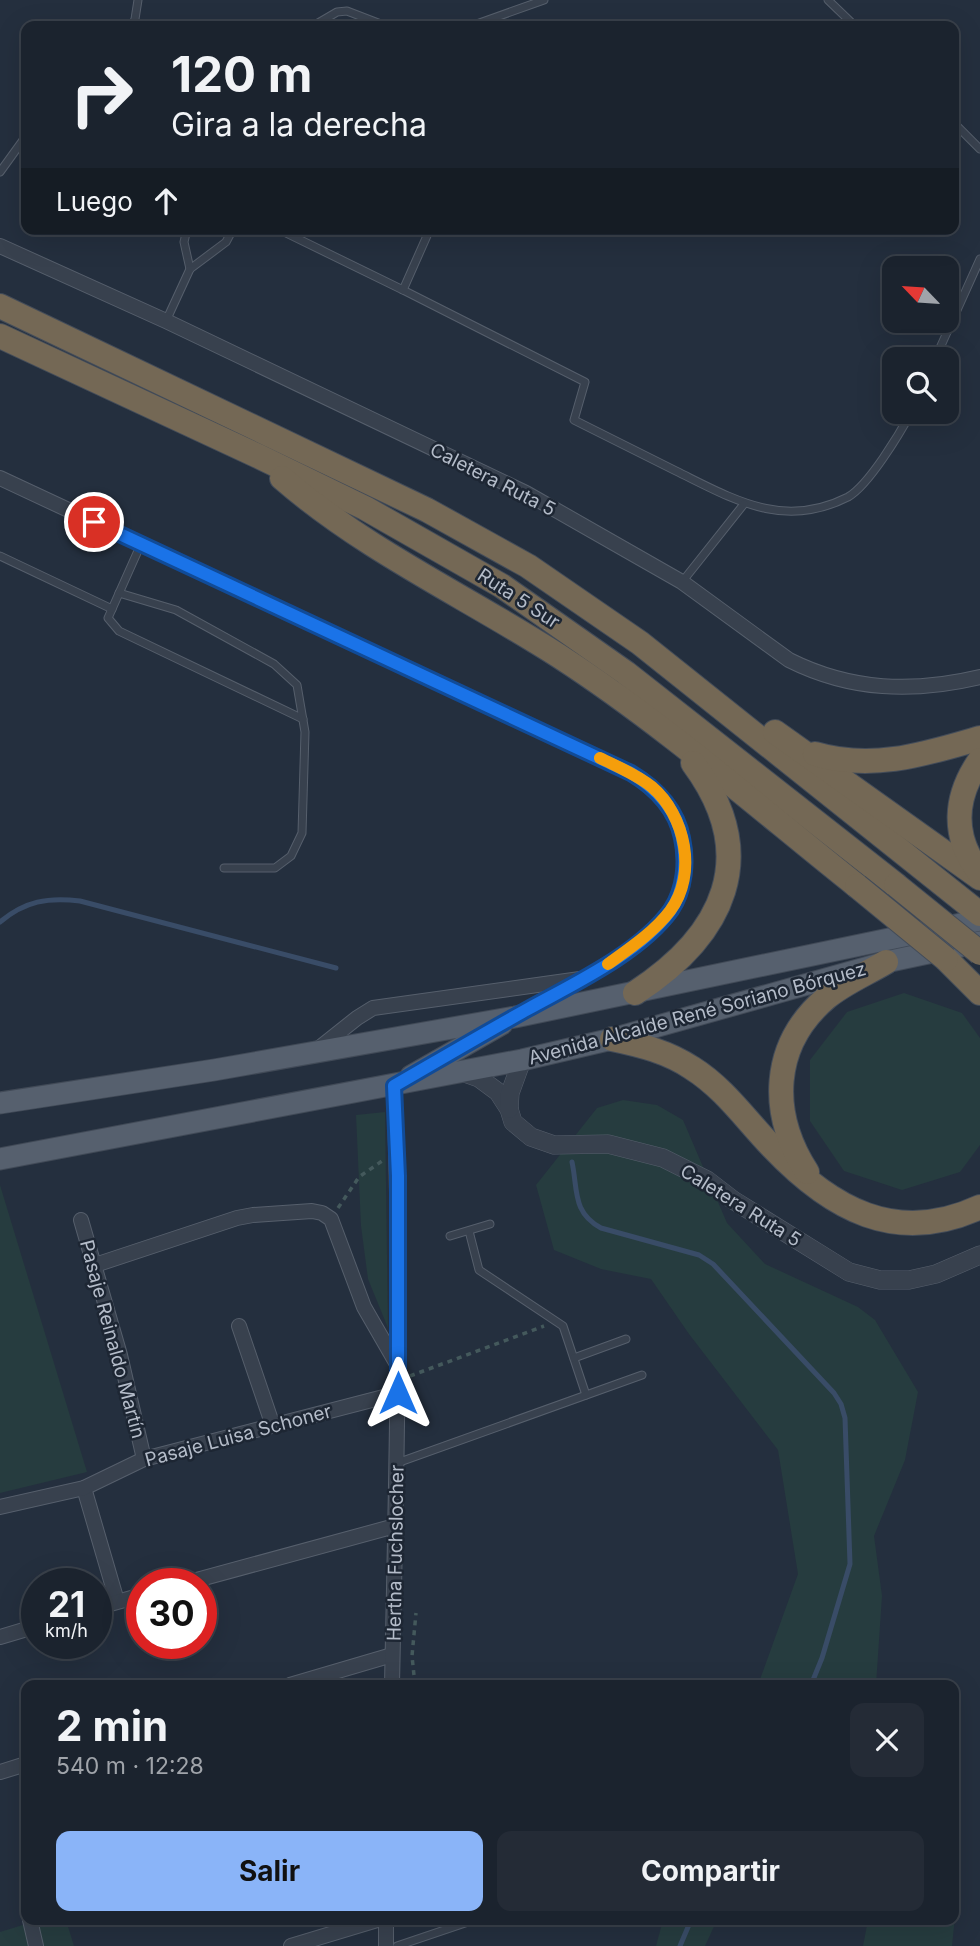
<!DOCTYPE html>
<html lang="es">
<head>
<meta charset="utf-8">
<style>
  :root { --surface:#1b232e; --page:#242b36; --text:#f1f3f6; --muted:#a0a4aa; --line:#39404a; --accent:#8ab4f8 }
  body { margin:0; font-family:Inter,sans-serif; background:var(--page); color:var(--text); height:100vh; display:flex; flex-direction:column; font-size:26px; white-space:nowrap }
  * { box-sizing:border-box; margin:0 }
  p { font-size:23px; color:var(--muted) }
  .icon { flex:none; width:38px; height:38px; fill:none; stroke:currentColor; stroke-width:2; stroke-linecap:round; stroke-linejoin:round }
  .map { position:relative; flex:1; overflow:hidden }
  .sheet { position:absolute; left:21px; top:1680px; width:938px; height:245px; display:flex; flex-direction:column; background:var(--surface); border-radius:14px; box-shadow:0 7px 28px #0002,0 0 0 2px var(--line) }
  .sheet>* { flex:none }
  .guide { position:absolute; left:21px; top:21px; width:938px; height:214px; border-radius:14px; box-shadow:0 7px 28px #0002,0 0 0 2px var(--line); background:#1b232e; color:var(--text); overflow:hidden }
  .needle { width:46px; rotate:295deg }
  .buttons { position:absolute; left:882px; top:256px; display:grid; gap:14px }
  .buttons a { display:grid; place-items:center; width:77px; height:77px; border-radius:14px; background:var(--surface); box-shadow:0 7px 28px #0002,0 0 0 2px var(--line); font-size:35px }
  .speed { position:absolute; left:21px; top:1568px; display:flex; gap:14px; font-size:35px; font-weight:700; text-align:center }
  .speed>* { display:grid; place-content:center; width:91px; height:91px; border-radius:50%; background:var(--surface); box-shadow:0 7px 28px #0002,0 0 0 2px var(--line); line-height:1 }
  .speed small { font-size:18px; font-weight:400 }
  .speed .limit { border:10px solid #d22; background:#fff; color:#111 }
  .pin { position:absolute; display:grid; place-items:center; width:60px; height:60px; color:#fff; margin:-30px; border:4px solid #fff; border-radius:50%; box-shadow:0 2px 7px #0007 }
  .me { position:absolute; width:77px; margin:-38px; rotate:0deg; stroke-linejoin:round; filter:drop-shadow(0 0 5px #0008) }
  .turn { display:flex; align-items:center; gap:24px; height:147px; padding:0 35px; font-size:32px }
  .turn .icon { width:91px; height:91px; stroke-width:2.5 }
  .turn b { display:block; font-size:49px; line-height:60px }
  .then { display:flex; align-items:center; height:66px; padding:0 35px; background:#0003; gap:14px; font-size:26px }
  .round { display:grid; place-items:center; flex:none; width:74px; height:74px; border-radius:14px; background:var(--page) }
  .head { display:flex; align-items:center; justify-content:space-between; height:119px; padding:0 35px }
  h1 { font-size:42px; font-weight:700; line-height:52px }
  .primary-button { display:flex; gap:14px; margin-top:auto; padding:14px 35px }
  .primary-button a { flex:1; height:80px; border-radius:14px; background:var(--accent); color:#111; font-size:28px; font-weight:700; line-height:80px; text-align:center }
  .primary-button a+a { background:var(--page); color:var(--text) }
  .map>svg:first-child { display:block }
  .green { fill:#263c3f }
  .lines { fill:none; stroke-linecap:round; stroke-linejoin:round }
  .stream { stroke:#394c67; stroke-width:5 }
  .service-casing { stroke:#565f6c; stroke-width:9 }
  .minor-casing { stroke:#565f6c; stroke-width:16 }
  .tertiary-casing { stroke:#565f6c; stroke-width:19 }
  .primary-casing { stroke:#414a57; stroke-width:23 }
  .motorway-casing { stroke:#434c59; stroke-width:26 }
  .path { stroke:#44595c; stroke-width:3.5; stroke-dasharray:5 5; stroke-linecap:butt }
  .service { stroke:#38414e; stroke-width:7 }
  .minor { stroke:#38414e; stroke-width:14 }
  .tertiary { stroke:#38414e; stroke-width:18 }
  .primary { stroke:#56606e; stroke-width:21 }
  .motorway { stroke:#746855; stroke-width:24 }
  .motorway-bridge-casing { stroke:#434c59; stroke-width:26; stroke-linecap:butt }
  .motorway-bridge { stroke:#746855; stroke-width:24 }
  .route-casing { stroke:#114b97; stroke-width:18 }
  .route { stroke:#1a73e8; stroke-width:12 }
  .slow { stroke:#f59e0b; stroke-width:12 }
  .labels { text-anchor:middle; stroke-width:5; stroke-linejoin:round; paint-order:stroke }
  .street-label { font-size:19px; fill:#b4bcc9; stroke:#1d2633 }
</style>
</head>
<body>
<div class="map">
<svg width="980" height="1946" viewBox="0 0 980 1946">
  <rect width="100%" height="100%" fill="#242f3e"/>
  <g class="green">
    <path d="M 904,993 L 962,1013 L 980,1038 L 980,1145 L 960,1172 L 902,1190 L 844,1171 L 810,1121 L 810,1060 L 847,1012 Z"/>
    <path d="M 623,1100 L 657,1105 L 683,1120 L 727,1223 L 765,1264 L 858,1307 L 875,1320 L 918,1392 L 905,1460 L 874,1536 L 882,1596 L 876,1685 L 758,1685 L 798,1574 L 778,1450 L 689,1334 L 651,1279 L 601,1269 L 554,1250 L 536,1185 L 597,1108 Z"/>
    <path d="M 385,1112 L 388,1328 L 368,1279 L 361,1226 L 356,1115 Z"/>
    <path d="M 0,1185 L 87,1472 L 0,1493 Z"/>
    <path d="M 954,1905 L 956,1906 L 952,1946 L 863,1946 L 868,1920 L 954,1920 Z"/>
    <path d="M 39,1920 L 66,1920 L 74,1946 L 0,1946 L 0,1932 Z"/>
    <path d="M 663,1920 L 717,1920 L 705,1946 L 656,1946 Z"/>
  </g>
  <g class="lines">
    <g class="stream">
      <path d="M 0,922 C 25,901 48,897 80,901 L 336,968"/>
      <path d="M 572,1162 C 578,1190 572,1212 601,1228 L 699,1255 L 713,1264 L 834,1393 L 841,1404 L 845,1418 L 850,1564 L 822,1658 L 811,1685"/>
      <path d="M 680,1946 L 691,1920"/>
    </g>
    <defs>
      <g id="service">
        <path d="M 828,0 L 855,26"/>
        <path d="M 132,26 L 135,19 L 138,0"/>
        <path d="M 313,26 L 337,12 L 347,11 L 386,26"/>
        <path d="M 471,26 L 544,0"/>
        <path d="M 954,123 L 980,149"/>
        <path d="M 0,172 L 26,136"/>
        <path d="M 187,229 L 184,242 L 190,269"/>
        <path d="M 278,229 L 403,290"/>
        <path d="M 430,229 L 403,290 L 585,382 L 574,420 C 608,437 642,454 676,471 C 733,499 783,530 848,497 C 869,485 900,433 912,411"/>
        <path d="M 166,321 L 190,269 L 226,242 L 233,229"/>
        <path d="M 935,359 L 980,259"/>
        <path d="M 141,544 L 108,618 L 119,631 L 303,719"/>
        <path d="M 0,556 L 112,609"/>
        <path d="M 682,582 L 744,504"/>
        <path d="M 119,593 L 176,610 L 274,664 L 297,685 L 305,732 L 302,833 L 291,856 L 275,868 L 224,868"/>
        <path d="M 469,1231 L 479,1270 L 563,1326 L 586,1395"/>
        <path d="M 450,1236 L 490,1224"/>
        <path d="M 574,1358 L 626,1339"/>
        <path d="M 397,1463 L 642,1375"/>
        <path d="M 397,1946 L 474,1920"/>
      </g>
      <g id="minor">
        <path d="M 0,246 L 166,321 L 526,493 L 682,582 L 789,660 C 851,691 913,693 980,677"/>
        <path d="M 0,478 L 631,773 C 657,788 676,809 682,839 C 687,862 684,886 673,907 C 649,948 570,986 529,1009"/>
        <path d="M 318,1049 L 357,1018 L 373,1008 L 580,979"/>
        <path d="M 81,1220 L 120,1355 L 144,1459"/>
        <path d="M 95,1265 L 237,1218 L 253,1215 L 312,1211 L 322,1213 L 331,1219 L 364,1307 L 398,1366"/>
        <path d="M 239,1326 L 273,1426"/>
        <path d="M 84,1488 L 117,1601"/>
        <path d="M 0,1507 L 84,1488 L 144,1459 L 399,1393"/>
        <path d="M 182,1584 L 395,1526"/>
        <path d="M 96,1608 L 142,1595"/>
        <path d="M 0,1637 L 37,1626"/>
        <path d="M 290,1685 L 392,1655"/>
        <path d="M 392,1685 C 396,1485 402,1286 394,1086"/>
        <path d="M 0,1772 L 26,1764"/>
        <path d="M 30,1920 L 36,1946"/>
        <path d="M 291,1946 L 377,1920"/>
        <path d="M 386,1946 L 386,1920"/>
      </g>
      <g id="tertiary">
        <path d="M 462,1072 L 479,1078 L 498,1092 L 509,1109 L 513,1122 L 531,1137 L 554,1145 L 608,1144 L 663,1158 L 707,1180 L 733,1200 L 849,1272 L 880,1280 L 909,1280 L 936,1274 L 980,1255"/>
        <path d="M 509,1109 L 510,1093 L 522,1060"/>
      </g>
      <g id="primary">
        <path d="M 411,1076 L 502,1024"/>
        <path d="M 0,1103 L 214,1070 L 515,1017 L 980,920"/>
        <path d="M 0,1159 L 522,1060 L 612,1039 L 886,962 L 980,942"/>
      </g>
      <g id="motorway">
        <path d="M 0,306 L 427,510 L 528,566 L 640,643 L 980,914"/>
        <path d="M 0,336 L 258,456 L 365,508 L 502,586 L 626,673 L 896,885"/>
        <path d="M 282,478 C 365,550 467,597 559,656 C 664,724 759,808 857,886"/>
        <path d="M 775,732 L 980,878"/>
        <path d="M 815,754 C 873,771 925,754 980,738"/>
        <path d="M 979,872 C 952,836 954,797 980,760"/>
        <path d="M 946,959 L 980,993"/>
        <path d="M 635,993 C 724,935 762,856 693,763"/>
        <path d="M 612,1039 C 641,1045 668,1052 692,1068 C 724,1088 746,1120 772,1147 C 831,1209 896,1246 980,1207"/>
        <path d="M 807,1172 C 769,1113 771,1045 826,998 C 844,983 866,974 886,962"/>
      </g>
    </defs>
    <use href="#service" class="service-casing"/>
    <use href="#minor" class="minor-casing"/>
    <use href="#tertiary" class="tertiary-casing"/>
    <use href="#primary" class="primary-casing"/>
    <use href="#motorway" class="motorway-casing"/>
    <g class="path">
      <path d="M 338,1208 L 359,1177 L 382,1161"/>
      <path d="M 410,1376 L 544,1326"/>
      <path d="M 415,1685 L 412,1656 L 416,1613"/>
    </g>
    <use href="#service" class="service"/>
    <use href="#minor" class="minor"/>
    <use href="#tertiary" class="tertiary"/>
    <use href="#primary" class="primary"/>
    <use href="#motorway" class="motorway"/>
    <defs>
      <g id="motorway-bridge">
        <path d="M 896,885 L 980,953"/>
        <path d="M 857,886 L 946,959"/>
      </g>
    </defs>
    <use href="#motorway-bridge" class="motorway-bridge-casing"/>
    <use href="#motorway-bridge" class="motorway-bridge"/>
  </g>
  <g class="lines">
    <defs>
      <path id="route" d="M 94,522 L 631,773 C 656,788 676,808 682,838 C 687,861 685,889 671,910 C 640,953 573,984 528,1009 C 483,1034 439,1060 394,1086 L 398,1176 L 398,1393"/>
    </defs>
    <use href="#route" class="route-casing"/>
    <use href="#route" class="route"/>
    <path class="slow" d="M 600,758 C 618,767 636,774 652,787 C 685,815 698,874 670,911 C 654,932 630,948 608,964"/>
  </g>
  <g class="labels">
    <g class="street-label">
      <text transform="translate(493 479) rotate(27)" y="7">Caletera Ruta 5</text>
      <text transform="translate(519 598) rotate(33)" y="7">Ruta 5 Sur</text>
      <text transform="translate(697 1013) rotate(-15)" y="7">Avenida Alcalde René Soriano Bórquez</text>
      <text transform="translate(741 1205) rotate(32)" y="7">Caletera Ruta 5</text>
      <text transform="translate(113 1339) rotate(75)" y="7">Pasaje Reinaldo Martín</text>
      <text transform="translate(238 1435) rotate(-15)" y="7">Pasaje Luisa Schoner</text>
      <text transform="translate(395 1553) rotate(-89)" y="7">Hertha Fuchslocher</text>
    </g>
  </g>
</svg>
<div class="buttons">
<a><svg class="needle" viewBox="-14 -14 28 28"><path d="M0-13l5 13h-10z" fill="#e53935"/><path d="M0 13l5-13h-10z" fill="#a0a4aa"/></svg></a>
<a><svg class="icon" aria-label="search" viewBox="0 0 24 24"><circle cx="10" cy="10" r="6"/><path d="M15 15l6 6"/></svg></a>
</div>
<div class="speed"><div>21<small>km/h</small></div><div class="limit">30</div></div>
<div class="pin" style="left:94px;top:522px;background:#d93025"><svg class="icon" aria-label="arrive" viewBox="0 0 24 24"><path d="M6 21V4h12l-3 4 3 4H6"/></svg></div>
<svg class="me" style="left:398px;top:1393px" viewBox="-20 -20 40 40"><path d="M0-17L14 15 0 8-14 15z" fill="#1a73e8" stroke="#fff" stroke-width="4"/></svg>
<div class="guide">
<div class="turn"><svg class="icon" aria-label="right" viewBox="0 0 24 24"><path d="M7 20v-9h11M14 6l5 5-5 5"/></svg><div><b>120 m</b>Gira a la derecha</div></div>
<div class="then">Luego<svg class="icon" aria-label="ahead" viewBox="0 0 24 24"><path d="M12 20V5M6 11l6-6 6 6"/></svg></div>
</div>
<section class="sheet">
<div class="head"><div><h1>2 min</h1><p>540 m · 12:28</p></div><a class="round"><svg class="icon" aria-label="close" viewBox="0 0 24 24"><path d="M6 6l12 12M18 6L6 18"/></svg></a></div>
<div class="primary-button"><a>Salir</a><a>Compartir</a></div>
</section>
</div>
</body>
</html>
